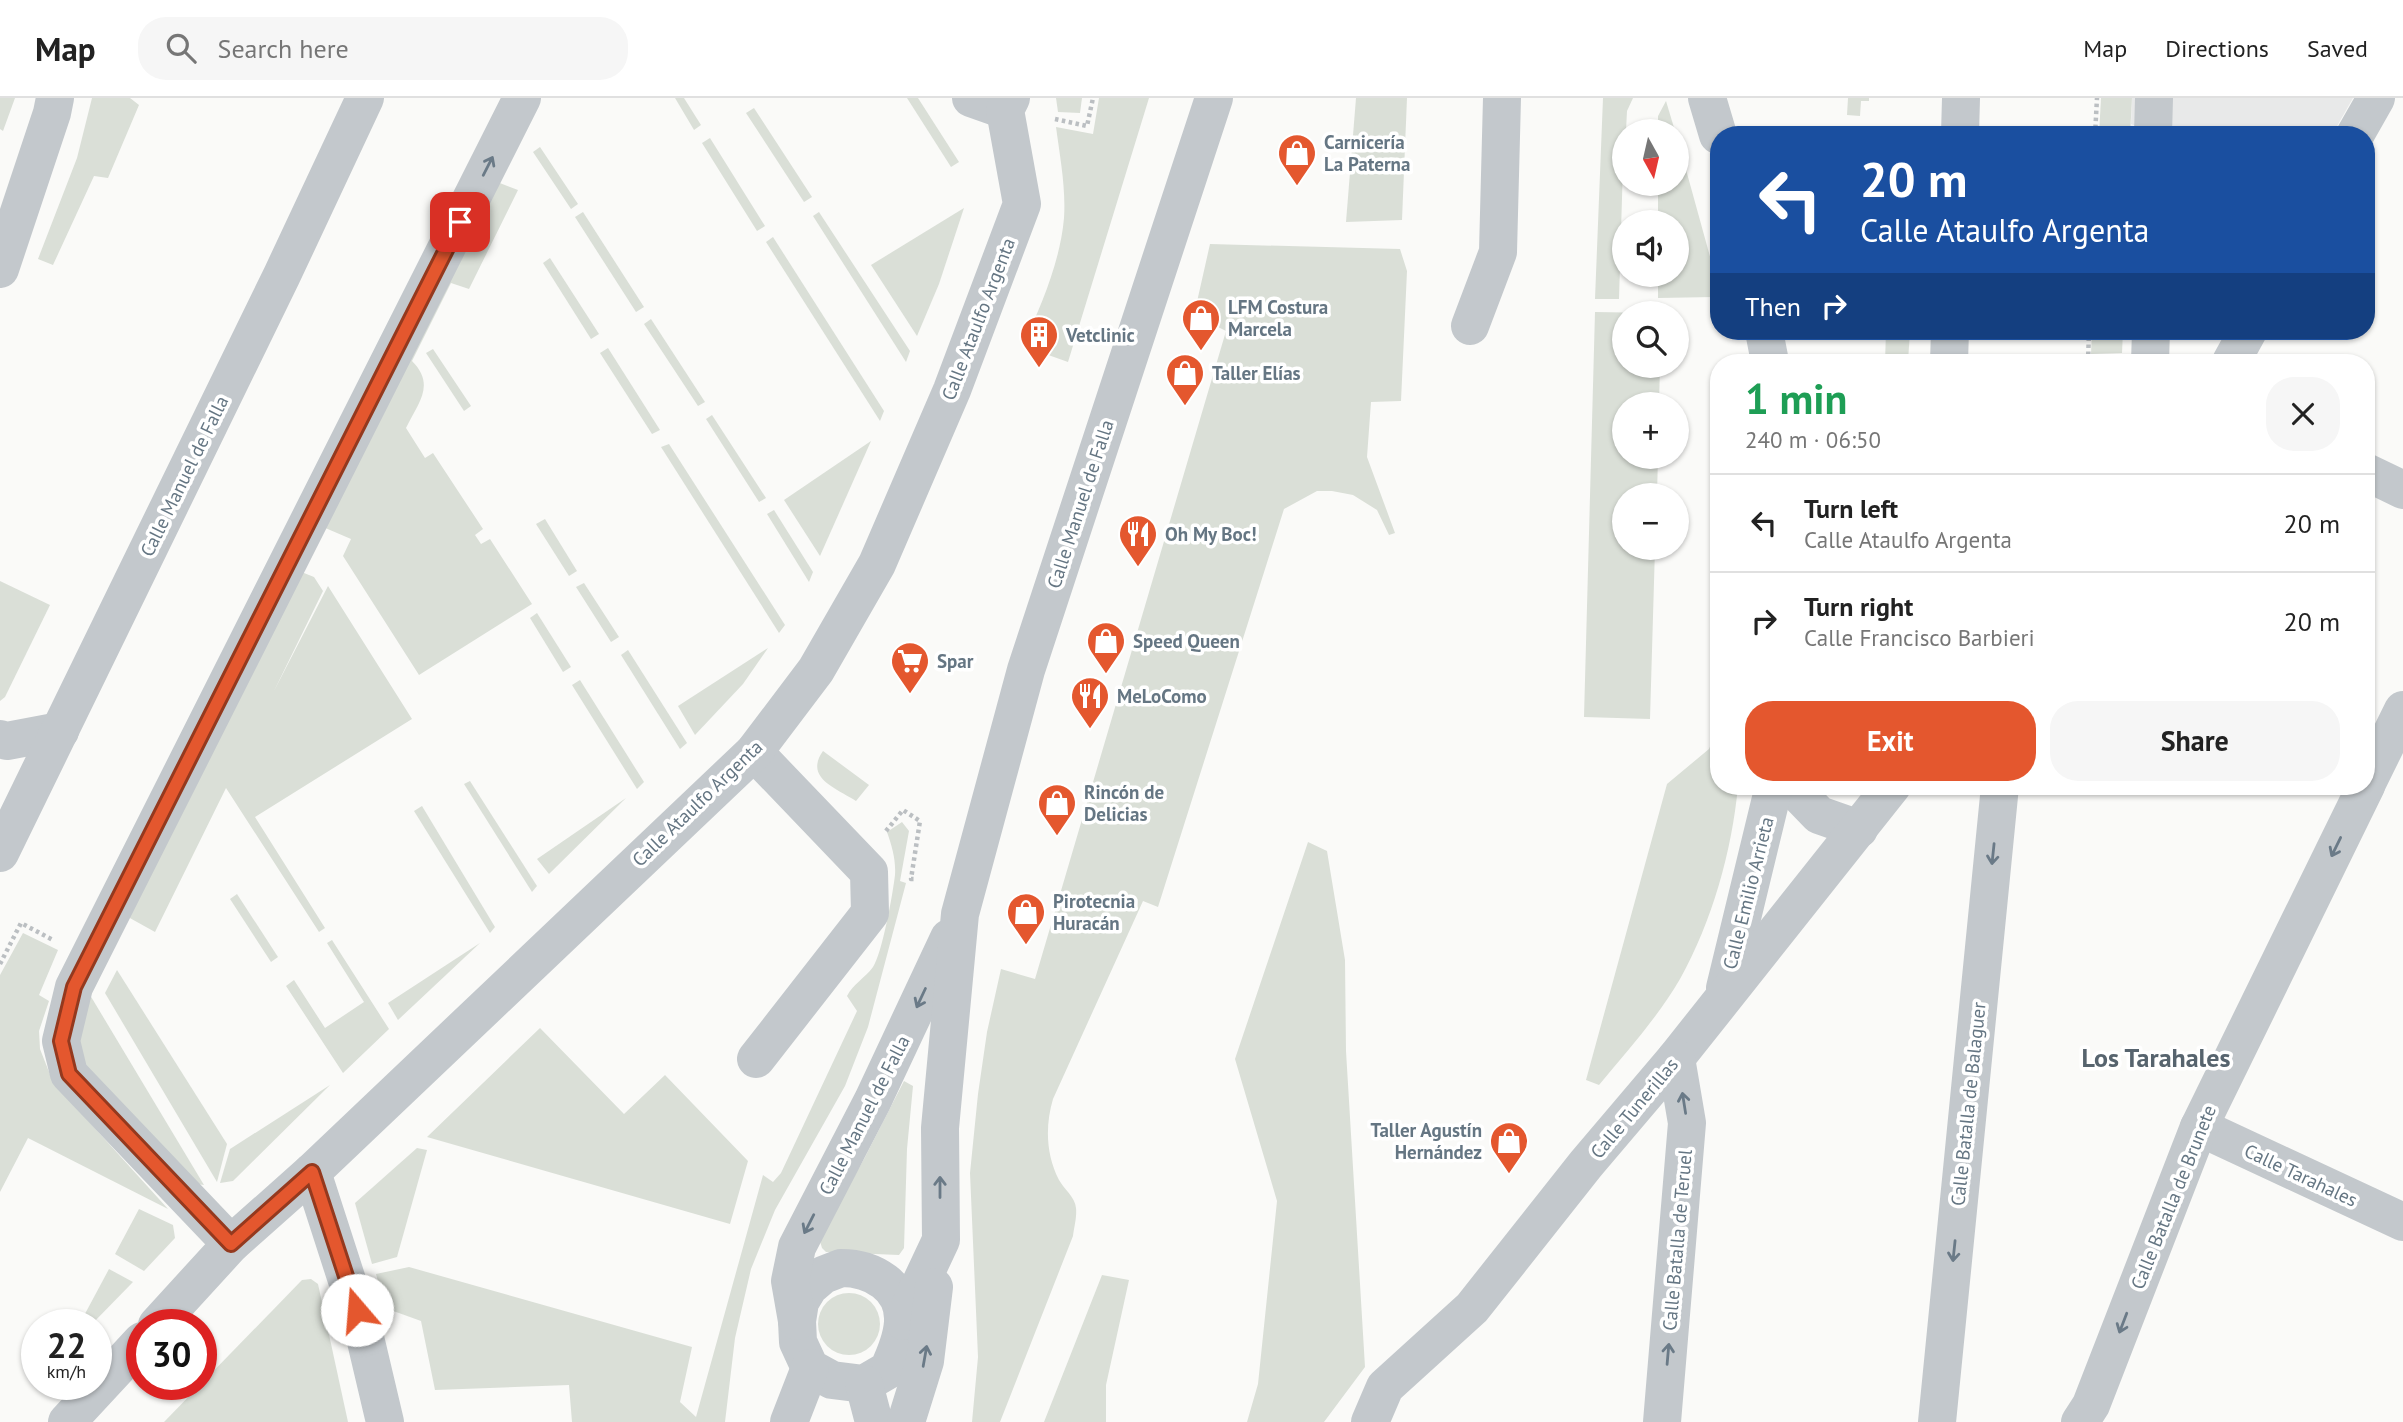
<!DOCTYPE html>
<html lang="en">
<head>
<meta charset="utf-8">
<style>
  :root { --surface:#fff; --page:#f6f6f6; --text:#222; --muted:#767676; --line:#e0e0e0; --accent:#e4572e }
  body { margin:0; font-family:"PT Sans",sans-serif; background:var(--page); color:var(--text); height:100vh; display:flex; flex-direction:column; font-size:26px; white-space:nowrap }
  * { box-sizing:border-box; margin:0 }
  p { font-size:23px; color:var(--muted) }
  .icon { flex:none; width:38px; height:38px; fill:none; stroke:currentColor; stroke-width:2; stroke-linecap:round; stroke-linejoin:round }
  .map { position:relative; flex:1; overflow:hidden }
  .sheet { position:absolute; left:1710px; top:256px; width:665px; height:441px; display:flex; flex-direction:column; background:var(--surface); border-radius:28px; box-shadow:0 2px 5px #0004 }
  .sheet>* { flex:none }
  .guide { position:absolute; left:1710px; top:28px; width:665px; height:214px; border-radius:28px; box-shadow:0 2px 5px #0004; background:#1a4fa0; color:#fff; overflow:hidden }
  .needle { width:46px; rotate:172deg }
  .tools { position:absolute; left:1612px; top:21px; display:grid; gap:14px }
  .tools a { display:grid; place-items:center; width:77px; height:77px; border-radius:50%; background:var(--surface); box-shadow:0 2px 5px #0004; font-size:35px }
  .speed { position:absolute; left:21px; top:1211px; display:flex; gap:14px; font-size:35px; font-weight:700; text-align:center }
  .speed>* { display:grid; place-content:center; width:91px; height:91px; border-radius:50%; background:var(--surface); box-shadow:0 2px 5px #0004; line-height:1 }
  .speed small { font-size:18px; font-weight:400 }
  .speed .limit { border:10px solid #d22; background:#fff; color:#111 }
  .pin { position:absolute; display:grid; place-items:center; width:60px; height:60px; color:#fff; margin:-30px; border-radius:14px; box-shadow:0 4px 10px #0006 }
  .me { position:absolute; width:77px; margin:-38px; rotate:342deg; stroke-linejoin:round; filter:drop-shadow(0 0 5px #0008) }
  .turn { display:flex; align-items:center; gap:24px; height:147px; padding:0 35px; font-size:32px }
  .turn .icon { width:91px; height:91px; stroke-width:2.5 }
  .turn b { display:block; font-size:49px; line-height:60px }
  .then { display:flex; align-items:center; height:66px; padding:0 35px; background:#0003; gap:14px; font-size:26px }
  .round { display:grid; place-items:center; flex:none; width:74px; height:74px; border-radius:28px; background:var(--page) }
  .overview { display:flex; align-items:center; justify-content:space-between; height:119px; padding:0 35px }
  h1 { font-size:42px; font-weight:800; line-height:52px; color:#1e9e55 }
  .cta { display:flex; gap:14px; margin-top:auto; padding:14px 35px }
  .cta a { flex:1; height:80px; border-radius:28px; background:var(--accent); color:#fff; font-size:28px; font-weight:800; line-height:80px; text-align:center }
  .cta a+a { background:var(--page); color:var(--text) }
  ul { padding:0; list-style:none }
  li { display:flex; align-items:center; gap:21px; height:98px; padding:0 35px; border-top:2px solid var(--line) }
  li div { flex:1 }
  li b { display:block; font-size:26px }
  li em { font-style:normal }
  header { display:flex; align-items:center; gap:42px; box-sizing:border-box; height:98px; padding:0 35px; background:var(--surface); border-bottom:2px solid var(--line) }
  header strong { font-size:33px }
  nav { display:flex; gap:38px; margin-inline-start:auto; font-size:24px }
  .search { width:490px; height:63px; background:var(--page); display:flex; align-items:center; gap:18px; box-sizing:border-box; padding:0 24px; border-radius:28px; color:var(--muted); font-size:26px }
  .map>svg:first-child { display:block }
  .built { fill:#e8e9e9 }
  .green { fill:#dadfd7 }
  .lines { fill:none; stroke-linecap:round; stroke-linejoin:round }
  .path { stroke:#bbbfc2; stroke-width:4.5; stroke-dasharray:3.5 3.5; stroke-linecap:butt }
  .minor { stroke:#c3c8cc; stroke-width:38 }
  .oneway { stroke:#6a7a87 }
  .route-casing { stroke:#94391e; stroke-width:18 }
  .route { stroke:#e4572e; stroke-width:12 }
  .labels { text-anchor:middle; stroke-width:7; stroke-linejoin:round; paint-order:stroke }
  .poi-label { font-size:19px; font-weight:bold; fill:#657683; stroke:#fff; text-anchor:start }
  .street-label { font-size:19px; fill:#657683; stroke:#fff }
  .district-label { font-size:26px; font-weight:bold; fill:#57646e; stroke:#fff }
</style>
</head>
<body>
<header>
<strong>Map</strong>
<div class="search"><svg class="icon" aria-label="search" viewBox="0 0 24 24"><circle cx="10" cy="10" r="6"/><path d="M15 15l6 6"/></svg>Search here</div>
<nav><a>Map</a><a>Directions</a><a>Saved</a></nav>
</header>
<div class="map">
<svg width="2403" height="1324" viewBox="0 0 2403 1324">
  <rect width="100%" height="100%" fill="#fafaf8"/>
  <path class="built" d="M 2132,0 L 2353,0 L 2332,37 L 2159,37 L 2131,26 Z"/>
  <g class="green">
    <path d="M 0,0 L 15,0 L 3,33 L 0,31 Z"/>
    <path d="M 92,0 L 130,0 L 139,7 L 108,80 L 94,78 L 53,167 L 38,161 L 77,60 Z"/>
    <path d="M 675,0 L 684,0 L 701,27 L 694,32 Z"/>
    <path d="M 907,0 L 918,0 L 959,64 L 951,69 Z"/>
    <path d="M 1056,0 L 1082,0 L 1080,15 L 1058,14 Z"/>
    <path d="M 1099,0 L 1149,0 L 1068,264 L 1023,248 C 1041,207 1060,165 1064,120 C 1066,90 1060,59 1056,29 L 1093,36 Z"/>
    <path d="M 1356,0 L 1407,0 L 1402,122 L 1346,124 Z"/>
    <path d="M 1603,0 L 1633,0 L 1627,13 L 1626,33 L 1624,33 L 1619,201 L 1595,201 Z"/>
    <path d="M 1848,0 L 1869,0 L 1869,3 L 1861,3 L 1860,18 L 1847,17 Z"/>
    <path d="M 2101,0 L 2132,0 L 2130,37 L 2099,37 Z"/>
    <path d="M 1666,3 L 1675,33 L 1658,33 L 1658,18 Z"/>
    <path d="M 754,10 L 812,99 L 804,104 L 746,15 Z"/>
    <path d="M 1677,39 L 1714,173 L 1714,199 L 1658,200 L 1658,177 L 1676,177 L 1676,124 L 1658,124 L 1658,86 L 1676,86 Z"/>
    <path d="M 710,40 L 765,128 L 757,133 L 702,45 Z"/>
    <path d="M 540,49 L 578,106 L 571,111 L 533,54 Z"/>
    <path d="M 492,82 L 518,92 L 469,191 L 451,185 L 412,263 C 436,287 418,305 406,330 L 425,360 L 433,355 L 483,431 L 475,437 L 481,446 L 490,441 L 532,506 L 419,577 L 343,458 L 351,441 L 323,429 Z"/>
    <path d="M 964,110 L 939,186 L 917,238 L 871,167 Z"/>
    <path d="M 583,114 L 644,209 L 636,214 L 575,119 Z"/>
    <path d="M 819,114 L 910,253 L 906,264 L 813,118 Z"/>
    <path d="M 773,139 L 884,313 L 880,323 L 766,144 Z"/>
    <path d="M 1210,146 L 1400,151 L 1407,173 L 1401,303 L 1371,304 L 1367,359 L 1395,435 L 1389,437 L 1377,412 L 1353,397 L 1332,393 L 1317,393 L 1284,411 L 1158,809 L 1143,803 L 1053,1001 C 1045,1028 1046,1057 1059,1082 C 1064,1091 1075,1099 1076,1110 C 1077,1119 1074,1130 1073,1138 L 1000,1324 L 972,1324 L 978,1259 L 970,1075 L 978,996 L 987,934 L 1001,871 L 1035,881 L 1226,233 L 1194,217 Z"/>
    <path d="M 550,160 L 599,236 L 591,241 L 543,165 Z"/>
    <path d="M 1595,214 L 1657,215 L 1624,215 L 1624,268 L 1660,268 L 1659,306 L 1624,306 L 1624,359 L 1658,359 L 1657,397 L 1624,397 L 1624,450 L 1655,450 L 1650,621 L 1584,619 Z"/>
    <path d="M 651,221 L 705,304 L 698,308 L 644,226 Z"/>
    <path d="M 1886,233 L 1910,233 L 1908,264 L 1885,264 Z"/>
    <path d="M 2092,233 L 2123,233 L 2122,255 L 2091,256 Z"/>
    <path d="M 608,250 L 660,332 L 652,336 L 600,255 Z"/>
    <path d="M 433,251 L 471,308 L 464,313 L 426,255 Z"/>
    <path d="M 712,317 L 766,400 L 759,404 L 706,321 Z"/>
    <path d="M 871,343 L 820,458 L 784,402 Z"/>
    <path d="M 669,346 L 785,527 L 779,535 L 661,349 Z"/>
    <path d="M 774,412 L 813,474 L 809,484 L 767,416 Z"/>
    <path d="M 545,421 L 577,473 L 569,478 L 536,426 Z"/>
    <path d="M 299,473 L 314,479 L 323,493 L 274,593 L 328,488 L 412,621 L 255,719 L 325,830 L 319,834 L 226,690 L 155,834 L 128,819 Z"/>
    <path d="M 0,483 L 50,507 L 5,599 L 0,603 Z"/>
    <path d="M 584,485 L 619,539 L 611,544 L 576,489 Z"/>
    <path d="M 537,515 L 571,569 L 563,574 L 530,520 Z"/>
    <path d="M 768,550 L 743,586 L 695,637 L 678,608 Z"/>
    <path d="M 628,552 L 687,645 L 680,651 L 621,557 Z"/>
    <path d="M 580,582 L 644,684 L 637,691 L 572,587 Z"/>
    <path d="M 1714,639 L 1718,640 L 1718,688 L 1738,688 C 1732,753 1712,824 1680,881 C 1658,919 1627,953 1599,987 L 1586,982 L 1667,686 L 1709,651 Z"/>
    <path d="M 823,653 L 869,687 L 856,703 C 836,690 804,680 823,653 Z"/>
    <path d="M 470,683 L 537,788 L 532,794 L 464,686 Z"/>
    <path d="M 626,700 L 549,776 L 537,761 Z"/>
    <path d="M 422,708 L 495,829 L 490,835 L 414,713 Z"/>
    <path d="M 902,724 L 909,733 L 900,783 L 906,785 L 868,929 L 845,988 L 775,1112 L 751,1171 L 735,1240 L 725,1324 L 572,1324 L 569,1287 L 435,1292 L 421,1223 L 385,1210 L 376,1176 L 409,1169 L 692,1249 L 680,1304 L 696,1319 L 763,1077 L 773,1084 L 781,1075 L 857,913 L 847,898 C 853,886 865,880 873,869 C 882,856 893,795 895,777 C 896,762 892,748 887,734 Z"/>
    <path d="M 1308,744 L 1327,753 L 1345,862 L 1346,953 L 1365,1269 L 1324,1324 L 1247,1324 L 1258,1286 L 1277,1103 L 1235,961 Z"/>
    <path d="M 237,796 L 278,859 L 271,864 L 230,801 Z"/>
    <path d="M 23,835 L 58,852 L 39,897 L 49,903 L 39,933 L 40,951 L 53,984 L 168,1111 L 28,1040 L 0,1094 L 0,877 Z"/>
    <path d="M 332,842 L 389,931 L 343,975 L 286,888 L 294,882 L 325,930 L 364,904 L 327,845 Z"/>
    <path d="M 480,845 L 398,922 L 388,905 Z"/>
    <path d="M 117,872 L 227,1046 L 217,1084 L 105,895 Z"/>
    <path d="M 90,897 L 204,1087 L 197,1086 L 81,963 L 74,928 Z"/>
    <path d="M 540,930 L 624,1016 L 665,977 L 748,1063 L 730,1126 L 427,1039 Z"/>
    <path d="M 904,983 L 913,988 L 907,1051 L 904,1150 L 899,1157 L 826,1154 L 822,1150 L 819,1140 L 864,1061 Z"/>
    <path d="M 330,987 L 233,1083 L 220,1085 L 230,1051 Z"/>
    <path d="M 417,1050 L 427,1052 L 397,1159 L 372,1166 L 355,1105 Z"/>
    <path d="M 139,1111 L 173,1127 L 175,1140 L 144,1173 L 115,1156 Z"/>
    <path d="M 109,1171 L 133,1184 L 91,1227 L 79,1227 Z"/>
    <path d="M 1102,1177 L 1129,1182 L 1106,1287 L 1106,1324 L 1044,1324 Z"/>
    <path d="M 311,1181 L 318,1186 L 348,1324 L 164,1324 L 302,1182 Z"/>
    <circle cx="849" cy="1226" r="31"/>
  </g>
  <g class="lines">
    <g class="path">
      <path d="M 1055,21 L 1087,28 L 1093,0"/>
      <path d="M 2095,37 L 2097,0"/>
      <path d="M 2088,264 L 2089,233"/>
      <path d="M 886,733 L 903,712 L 920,723 L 911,781 L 916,781"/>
      <path d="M 0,866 L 21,825 L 53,842"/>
    </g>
    <g class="minor">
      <path d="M 971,0 L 1005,12"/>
      <path d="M 1707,0 L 1718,37"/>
      <path d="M 1960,37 L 1961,0"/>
      <path d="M 2153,37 L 2154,0"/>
      <path d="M 2355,37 L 2376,0"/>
      <path d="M 0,171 L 52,15 L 55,0"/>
      <path d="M 1470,228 L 1498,154 L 1502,0"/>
      <path d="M 1764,233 L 1770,264"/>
      <path d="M 1949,264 L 1950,233"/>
      <path d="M 2150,264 L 2151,233"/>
      <path d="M 2231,264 L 2248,233"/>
      <path d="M 2366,374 L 2403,392"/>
      <path d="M 0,641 L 7,643 L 60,633"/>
      <path d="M 754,654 L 869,774 L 870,815 L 756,961"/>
      <path d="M 2366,687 L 2403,612"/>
      <path d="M 1791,688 L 1819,717 L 1859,731"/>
      <path d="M 0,755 L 282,177 L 365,0"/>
      <path d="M 1725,890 L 1774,688"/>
      <path d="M 2199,1029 L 2403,1124"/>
      <path d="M 312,1074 L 364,1235 L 385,1324"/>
      <path d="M 231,1146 L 69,976 L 61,943 L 74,889 L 522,0"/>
      <path d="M 841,1170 C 872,1170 905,1188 903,1224 C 902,1241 895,1257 888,1272 L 864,1286 L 832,1282 L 810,1270 L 798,1244 L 797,1223 L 800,1204 L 809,1189 L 823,1177 Z"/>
      <path d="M 797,1223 L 790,1183 L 797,1149 L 873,1002 L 949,840"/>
      <path d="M 903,1223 L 941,1142 L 940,1030 L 960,816 L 1026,572 L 1214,0"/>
      <path d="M 157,1227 L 231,1146 L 312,1074 L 754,654 L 816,572 L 877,466 L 952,292 L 1022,106 L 1005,12 L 1011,0"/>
      <path d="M 864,1286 L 874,1324"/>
      <path d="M 67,1324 L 142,1243"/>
      <path d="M 789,1324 L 810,1270"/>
      <path d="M 906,1324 L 925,1263 L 934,1189"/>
      <path d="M 1370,1324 L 1385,1289 L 1472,1210 L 1586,1066 L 1676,960 L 1892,688"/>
      <path d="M 1662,1324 L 1687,1025 L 1676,960"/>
      <path d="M 1937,1324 L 2000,688"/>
      <path d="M 2080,1324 L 2091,1307 L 2199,1029 L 2366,688"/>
    </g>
  </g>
  <defs><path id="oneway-shaft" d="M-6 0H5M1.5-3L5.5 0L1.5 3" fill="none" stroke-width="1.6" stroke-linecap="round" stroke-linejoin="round" transform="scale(1.75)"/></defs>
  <g class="oneway">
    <use href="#oneway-shaft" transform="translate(488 68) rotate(-63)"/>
    <use href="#oneway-shaft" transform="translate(2336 749) rotate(116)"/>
    <use href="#oneway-shaft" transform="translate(1993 756) rotate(96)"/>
    <use href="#oneway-shaft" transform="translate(921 900) rotate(115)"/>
    <use href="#oneway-shaft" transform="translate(1684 1005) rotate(-99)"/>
    <use href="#oneway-shaft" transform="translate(940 1089) rotate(-90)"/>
    <use href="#oneway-shaft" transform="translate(809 1126) rotate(117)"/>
    <use href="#oneway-shaft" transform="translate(1954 1153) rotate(96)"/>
    <use href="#oneway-shaft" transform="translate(2123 1225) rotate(111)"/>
    <use href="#oneway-shaft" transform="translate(1668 1256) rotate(-85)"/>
    <use href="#oneway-shaft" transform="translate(925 1258) rotate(-80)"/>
  </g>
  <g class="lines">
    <defs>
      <path id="route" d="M 357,1212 L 312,1074 L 231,1146 L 69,976 L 61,943 L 74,889 L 460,124"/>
    </defs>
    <use href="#route" class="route-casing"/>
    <use href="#route" class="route"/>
  </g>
  <defs>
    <symbol id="shop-pin" viewBox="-11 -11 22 30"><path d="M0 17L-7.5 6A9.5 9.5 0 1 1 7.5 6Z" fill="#e4572e" stroke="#fff"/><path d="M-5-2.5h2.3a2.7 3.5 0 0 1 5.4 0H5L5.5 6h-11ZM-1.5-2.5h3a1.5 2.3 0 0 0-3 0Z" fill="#fff"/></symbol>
    <symbol id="building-pin" viewBox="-11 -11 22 30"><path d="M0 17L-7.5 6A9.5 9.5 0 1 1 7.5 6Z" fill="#e4572e" stroke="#fff"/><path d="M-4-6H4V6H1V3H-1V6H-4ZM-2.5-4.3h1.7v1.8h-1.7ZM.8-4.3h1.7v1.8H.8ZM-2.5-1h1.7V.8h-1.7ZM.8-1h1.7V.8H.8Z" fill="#fff"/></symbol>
    <symbol id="restaurant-pin" viewBox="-11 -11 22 30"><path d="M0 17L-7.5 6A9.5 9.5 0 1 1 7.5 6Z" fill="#e4572e" stroke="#fff"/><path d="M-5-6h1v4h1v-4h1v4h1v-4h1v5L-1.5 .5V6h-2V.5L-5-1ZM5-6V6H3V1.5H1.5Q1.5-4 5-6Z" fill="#fff"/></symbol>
    <symbol id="supermarket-pin" viewBox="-11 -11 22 30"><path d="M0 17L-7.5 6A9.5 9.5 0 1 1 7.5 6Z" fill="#e4572e" stroke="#fff"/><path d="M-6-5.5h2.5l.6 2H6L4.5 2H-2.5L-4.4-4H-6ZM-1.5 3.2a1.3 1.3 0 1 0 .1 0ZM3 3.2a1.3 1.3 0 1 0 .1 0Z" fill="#fff"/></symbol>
  </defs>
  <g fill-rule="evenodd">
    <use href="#shop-pin" x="1275" y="33" width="44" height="60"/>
    <use href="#shop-pin" x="1179" y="198" width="44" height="60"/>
    <use href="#building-pin" x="1017" y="215" width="44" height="60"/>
    <use href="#shop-pin" x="1163" y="253" width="44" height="60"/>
    <use href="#restaurant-pin" x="1116" y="414" width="44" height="60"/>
    <use href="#shop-pin" x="1084" y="521" width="44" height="60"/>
    <use href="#supermarket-pin" x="888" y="541" width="44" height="60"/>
    <use href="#restaurant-pin" x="1068" y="576" width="44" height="60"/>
    <use href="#shop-pin" x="1035" y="683" width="44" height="60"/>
    <use href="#shop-pin" x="1004" y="792" width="44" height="60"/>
    <use href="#shop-pin" x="1487" y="1021" width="44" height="60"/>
  </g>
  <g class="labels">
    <g class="poi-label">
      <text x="1324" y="51">Carnicería<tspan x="1324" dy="22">La Paterna</tspan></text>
      <text x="1228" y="216">LFM Costura<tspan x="1228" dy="22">Marcela</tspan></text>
      <text x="1066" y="244">Vetclinic</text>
      <text x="1212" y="282">Taller Elías</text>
      <text x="1165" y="443">Oh My Boc!</text>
      <text x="1133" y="550">Speed Queen</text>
      <text x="937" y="570">Spar</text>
      <text x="1117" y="605">MeLoComo</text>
      <text x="1084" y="701">Rincón de<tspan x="1084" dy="22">Delicias</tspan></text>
      <text x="1053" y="810">Pirotecnia<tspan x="1053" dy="22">Huracán</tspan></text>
      <text x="1482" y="1039" text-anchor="end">Taller Agustín<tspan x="1482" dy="22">Hernández</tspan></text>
    </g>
    <g class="street-label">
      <text transform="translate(978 221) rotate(-69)" y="7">Calle Ataulfo Argenta</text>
      <text transform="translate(184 378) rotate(-64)" y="7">Calle Manuel de Falla</text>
      <text transform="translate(1080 406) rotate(-72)" y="7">Calle Manuel de Falla</text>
      <text transform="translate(697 705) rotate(-44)" y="7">Calle Ataulfo Argenta</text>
      <text transform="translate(1748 795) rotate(-76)" y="7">Calle Emilio Arrieta</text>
      <text transform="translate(1968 1006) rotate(-84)" y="7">Calle Batalla de Balaguer</text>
      <text transform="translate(1634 1010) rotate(-50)" y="7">Calle Tunerillas</text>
      <text transform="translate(864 1017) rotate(-63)" y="7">Calle Manuel de Falla</text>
      <text transform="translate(2301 1077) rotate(25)" y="7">Calle Tarahales</text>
      <text transform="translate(2173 1099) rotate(-68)" y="7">Calle Batalla de Brunete</text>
      <text transform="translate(1677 1142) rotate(-85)" y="7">Calle Batalla de Teruel</text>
    </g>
    <g class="district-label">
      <text x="2156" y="969">Los Tarahales</text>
    </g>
  </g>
</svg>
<div class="tools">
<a><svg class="needle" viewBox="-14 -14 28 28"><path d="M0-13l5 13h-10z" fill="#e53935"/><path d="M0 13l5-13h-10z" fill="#767676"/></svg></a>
<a><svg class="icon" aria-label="sound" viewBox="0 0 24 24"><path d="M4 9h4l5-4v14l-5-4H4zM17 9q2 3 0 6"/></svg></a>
<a><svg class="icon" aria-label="search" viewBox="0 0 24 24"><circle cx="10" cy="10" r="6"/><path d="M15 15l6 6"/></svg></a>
<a>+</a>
<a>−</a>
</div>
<div class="speed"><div>22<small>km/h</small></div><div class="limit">30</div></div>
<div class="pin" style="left:460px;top:124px;background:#d93025"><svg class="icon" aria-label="arrive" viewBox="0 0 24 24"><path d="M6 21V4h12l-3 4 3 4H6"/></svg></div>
<svg class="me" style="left:357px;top:1212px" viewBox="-20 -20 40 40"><circle r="19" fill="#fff"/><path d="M0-13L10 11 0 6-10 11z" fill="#e4572e"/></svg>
<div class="guide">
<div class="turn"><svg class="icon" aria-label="left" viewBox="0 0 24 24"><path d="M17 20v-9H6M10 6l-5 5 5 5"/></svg><div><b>20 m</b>Calle Ataulfo Argenta</div></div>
<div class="then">Then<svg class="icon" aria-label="right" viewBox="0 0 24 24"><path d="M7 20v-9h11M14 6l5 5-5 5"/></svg></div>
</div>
<section class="sheet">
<div class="overview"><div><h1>1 min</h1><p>240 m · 06:50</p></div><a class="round"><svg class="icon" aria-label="close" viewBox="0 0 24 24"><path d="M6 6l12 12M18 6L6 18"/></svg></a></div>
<ul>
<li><svg class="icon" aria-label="left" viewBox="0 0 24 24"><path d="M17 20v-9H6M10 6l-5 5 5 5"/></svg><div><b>Turn left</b><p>Calle Ataulfo Argenta</p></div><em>20 m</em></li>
<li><svg class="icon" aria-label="right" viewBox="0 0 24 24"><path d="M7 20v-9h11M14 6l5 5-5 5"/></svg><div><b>Turn right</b><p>Calle Francisco Barbieri</p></div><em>20 m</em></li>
</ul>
<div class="cta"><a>Exit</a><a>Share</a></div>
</section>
</div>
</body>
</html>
